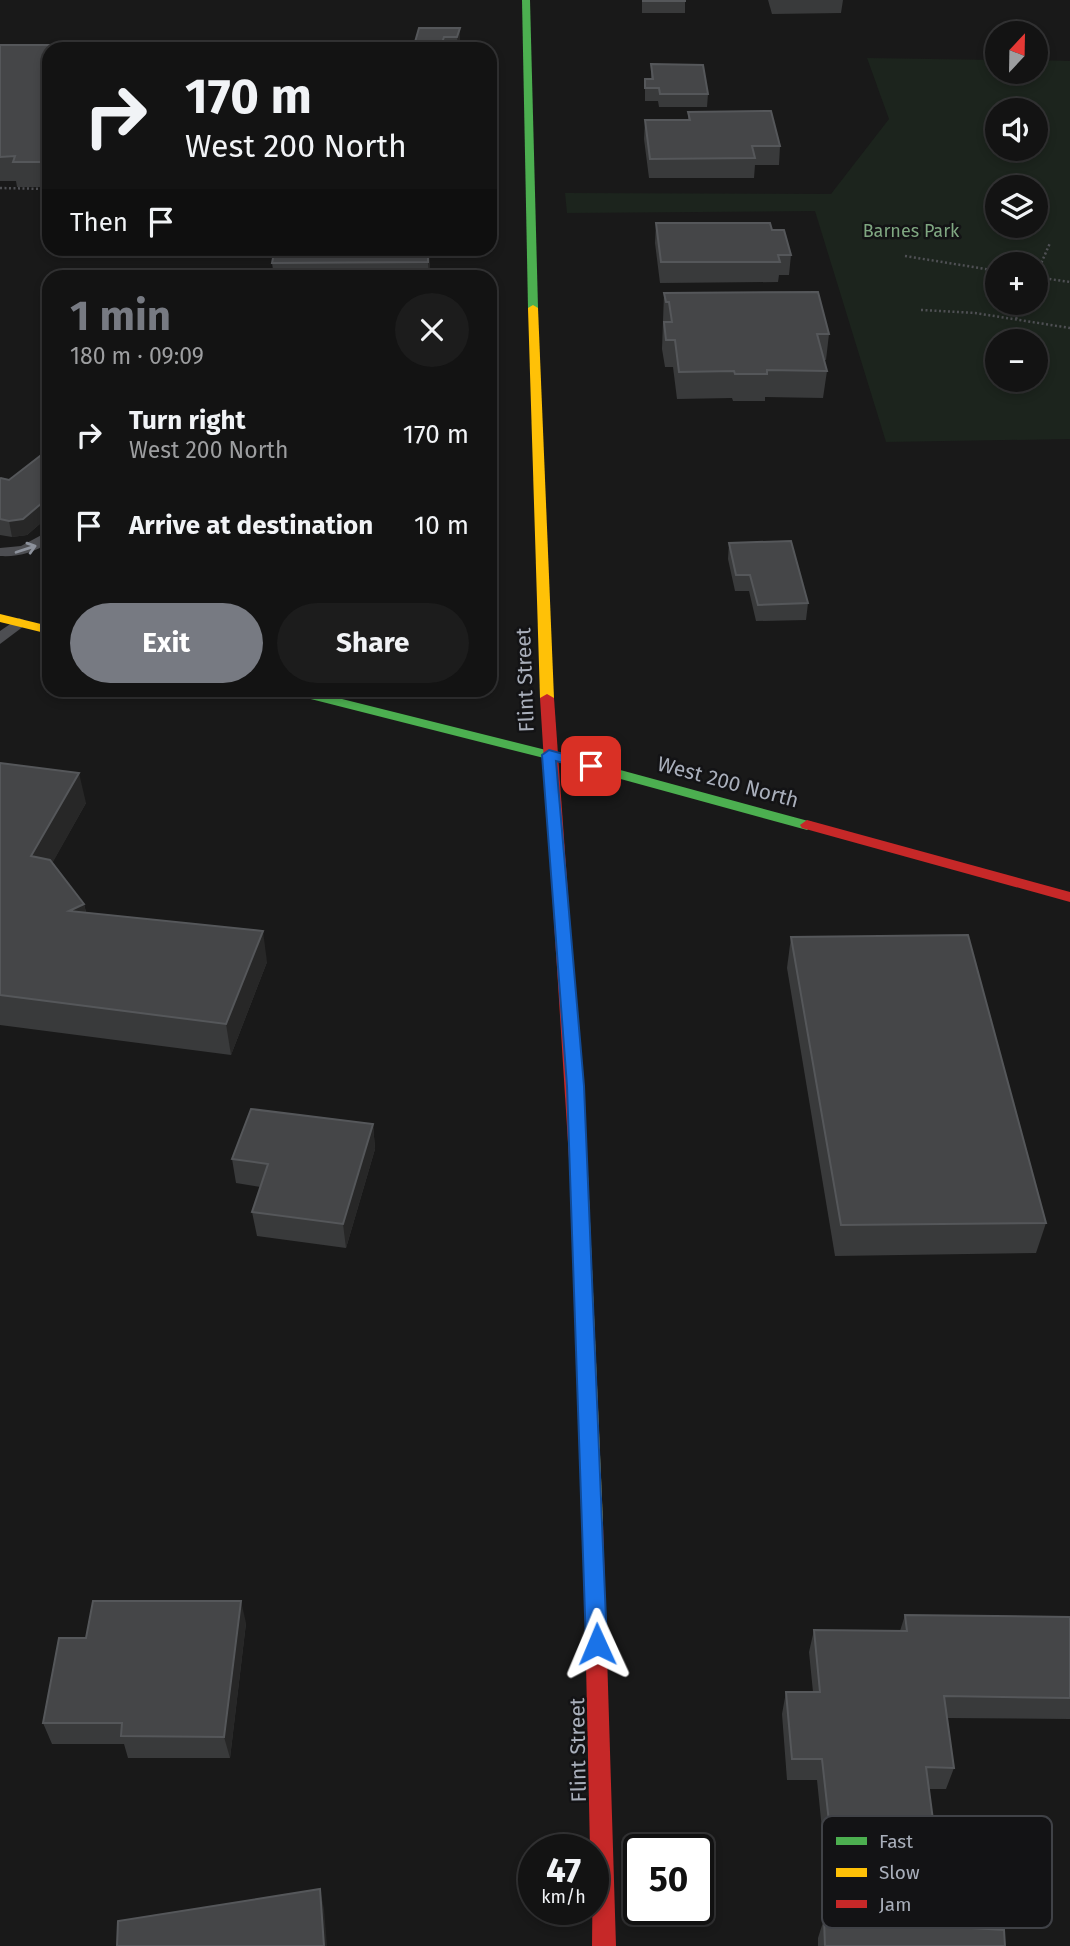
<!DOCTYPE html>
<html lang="en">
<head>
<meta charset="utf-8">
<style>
  :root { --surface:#131313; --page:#1c1c1c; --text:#f1f3f6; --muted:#9d9ea0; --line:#323233; --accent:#777a82 }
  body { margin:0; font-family:"Fira Sans",sans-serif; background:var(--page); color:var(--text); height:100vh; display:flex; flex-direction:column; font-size:26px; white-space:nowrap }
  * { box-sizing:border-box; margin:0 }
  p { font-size:23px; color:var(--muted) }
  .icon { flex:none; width:38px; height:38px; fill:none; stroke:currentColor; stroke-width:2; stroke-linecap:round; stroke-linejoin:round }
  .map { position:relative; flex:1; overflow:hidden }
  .details { position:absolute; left:42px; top:270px; width:455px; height:427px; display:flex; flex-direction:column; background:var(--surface); border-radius:21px; box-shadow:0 4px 10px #0003,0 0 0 2px var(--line) }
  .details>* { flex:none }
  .guide { position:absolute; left:42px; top:42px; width:455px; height:214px; border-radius:21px; box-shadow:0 4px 10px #0003,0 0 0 2px var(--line); background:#131313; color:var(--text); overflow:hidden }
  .needle { width:46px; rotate:22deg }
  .fabs { position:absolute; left:985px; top:21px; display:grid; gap:14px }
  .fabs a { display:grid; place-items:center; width:63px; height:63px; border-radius:50%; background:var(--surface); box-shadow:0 4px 10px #0003,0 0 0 2px var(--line); font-size:35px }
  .speed { position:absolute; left:518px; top:1834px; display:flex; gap:14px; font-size:35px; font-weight:700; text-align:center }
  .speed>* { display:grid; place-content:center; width:91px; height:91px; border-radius:50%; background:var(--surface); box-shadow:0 4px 10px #0003,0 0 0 2px var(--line); line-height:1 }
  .speed small { font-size:18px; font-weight:400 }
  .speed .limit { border:4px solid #111; border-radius:10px; background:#fff; color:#111 }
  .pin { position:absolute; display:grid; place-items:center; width:60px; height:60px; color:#fff; margin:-30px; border-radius:14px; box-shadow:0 4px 10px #0006 }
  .me { position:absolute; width:77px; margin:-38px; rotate:359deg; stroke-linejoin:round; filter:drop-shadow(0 0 5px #0008) }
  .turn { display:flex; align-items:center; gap:24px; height:147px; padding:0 28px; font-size:32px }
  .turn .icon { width:91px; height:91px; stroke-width:2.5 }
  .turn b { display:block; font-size:49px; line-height:60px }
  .then { display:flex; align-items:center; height:66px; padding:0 28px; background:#0003; gap:14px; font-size:26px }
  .round { display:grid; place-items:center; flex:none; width:74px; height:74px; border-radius:37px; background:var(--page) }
  .overview { display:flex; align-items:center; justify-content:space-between; height:119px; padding:0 28px }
  h1 { font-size:42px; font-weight:700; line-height:52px; color:var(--accent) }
  .button { display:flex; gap:14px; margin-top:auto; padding:14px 28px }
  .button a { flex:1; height:80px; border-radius:42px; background:var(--accent); color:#fff; font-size:28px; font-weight:700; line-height:80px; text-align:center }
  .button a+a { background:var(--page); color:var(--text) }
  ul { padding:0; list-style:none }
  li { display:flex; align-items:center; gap:21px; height:91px; padding:0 28px }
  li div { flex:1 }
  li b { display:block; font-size:26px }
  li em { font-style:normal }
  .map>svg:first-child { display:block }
  .green { fill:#1c241d; fill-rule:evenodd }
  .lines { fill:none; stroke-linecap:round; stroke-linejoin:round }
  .path { stroke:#4f5054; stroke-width:2.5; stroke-dasharray:2 2.5; stroke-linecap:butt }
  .lane { fill:#4d4e52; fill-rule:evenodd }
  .fast { fill:#4caf50; fill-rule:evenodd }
  .slow { fill:#ffc107; fill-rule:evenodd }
  .jam { fill:#c62828; fill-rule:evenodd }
  .wall { fill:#393a3b }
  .shaded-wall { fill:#272727 }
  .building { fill:#454648; stroke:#55575a; stroke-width:2 }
  .oneway { stroke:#8d929c }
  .route { fill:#1a73e8; stroke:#114b97; stroke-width:2 }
  .labels { text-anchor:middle; stroke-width:5; stroke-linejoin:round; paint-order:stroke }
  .far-park-label { font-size:18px; fill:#7fa781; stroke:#131315 }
  .street-label { font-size:21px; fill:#a9afbb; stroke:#131315 }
  .key { fill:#131315; stroke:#404247; stroke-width:2 }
  .key-label { font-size:19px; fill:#a9afbb }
</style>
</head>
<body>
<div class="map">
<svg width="1070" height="1946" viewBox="0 0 1070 1946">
  <rect width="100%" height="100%" fill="#191919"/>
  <path class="green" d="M 867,58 L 997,60 L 998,72 L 1036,72 L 1036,60 L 1070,61 L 1070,439 L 886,442 L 815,211 L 567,213 L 565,193 L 831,194 L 889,119 ZM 998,110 L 1036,110 L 1036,149 L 998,149 ZM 998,187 L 1036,187 L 1036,226 L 998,226 ZM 998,264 L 1036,264 L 1036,303 L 998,303 ZM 998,341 L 1036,341 L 1036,380 L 998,380 Z"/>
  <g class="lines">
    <g class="path">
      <path d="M 0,188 L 49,189"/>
      <path d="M 905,256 L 998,271"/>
      <path d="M 1036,275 L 1050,243"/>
      <path d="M 1036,277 L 1070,282"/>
      <path d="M 921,310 L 975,313 L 1070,328"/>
      <path d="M 1016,319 L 1024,303"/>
    </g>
    <g class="lane">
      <path d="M 49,531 L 49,542 C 34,553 18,557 0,556 L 0,548 L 21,546 Z"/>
      <path d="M 19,618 L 24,620 L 27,623 L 24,626 L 0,644 L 0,631 Z"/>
    </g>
    <g class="fast">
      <path d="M 522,0 L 530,0 L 538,308 L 533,311 L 528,308 Z"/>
      <path d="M 286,690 L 306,690 L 554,752 L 812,822 L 814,825 L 807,830 L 544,758 L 287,693 Z"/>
    </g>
    <g class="slow">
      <path d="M 533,305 L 538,308 L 554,698 L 547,702 L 540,698 L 528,308 Z"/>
      <path d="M 0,614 L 49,626 L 49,634 L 0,622 Z"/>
      <path d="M 579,1168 L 585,1170 L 588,1175 L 603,1524 L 600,1531 L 593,1533 L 586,1531 L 583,1524 L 570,1175 L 573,1170 Z"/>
    </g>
    <g class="jam">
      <path d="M 547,694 L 554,698 L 588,1175 L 585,1180 L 579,1182 L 573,1180 L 570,1175 L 540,698 Z"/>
      <path d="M 807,820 L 1070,892 L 1070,902 L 802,828 L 800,825 Z"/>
      <path d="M 593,1515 L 600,1517 L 603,1524 L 616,1946 L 592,1946 L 593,1850 L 590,1850 L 583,1524 L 586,1517 Z"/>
    </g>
  </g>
  <g class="wall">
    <rect x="642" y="0" width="43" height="13"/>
    <path d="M 768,0 L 843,0 L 841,13 L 772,14 Z"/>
    <path d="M 460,28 L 460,41 L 458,49 L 413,49 Z"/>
    <path d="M 0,45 L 71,45 L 72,49 L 49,49 L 49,187 L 17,187 L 16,181 L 0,181 Z"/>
    <path d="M 651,64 L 708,94 L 707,107 L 659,107 L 658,101 L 645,101 L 645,79 L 651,79 Z"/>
    <path d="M 688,112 L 780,146 L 779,165 L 755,165 L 754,178 L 649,178 L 644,139 L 645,120 L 688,120 Z"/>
    <path d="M 656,223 L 772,230 L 791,255 L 789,275 L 779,275 L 778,282 L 660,283 L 655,243 Z"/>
    <path d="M 430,261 L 429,276 L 274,276 L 272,263 Z"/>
    <path d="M 664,293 L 829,334 L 826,360 L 824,360 L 827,371 L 823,398 L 765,397 L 765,401 L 733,401 L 732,398 L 677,399 L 673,367 L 665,367 L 662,349 Z"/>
    <path d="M 49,449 L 49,516 L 27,535 L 12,537 L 0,535 L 0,479 L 9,480 Z"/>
    <path d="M 729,543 L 808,603 L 806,620 L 756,621 L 749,591 L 735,591 L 728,559 Z"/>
    <path d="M 0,763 L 86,803 L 52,863 L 84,904 L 86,912 L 267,962 L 231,1055 L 0,1025 Z"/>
    <path d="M 791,937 L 1046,1223 L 1036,1253 L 835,1256 L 787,968 Z"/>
    <path d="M 373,1124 L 375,1149 L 346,1248 L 257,1236 L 252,1212 L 261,1187 L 236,1183 L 232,1159 Z"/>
    <path d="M 905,1615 L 1070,1617 L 1070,1719 L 947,1718 L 954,1768 L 946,1789 L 929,1789 L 937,1850 L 929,1870 L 826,1869 L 817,1780 L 787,1780 L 782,1714 L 786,1692 L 813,1692 L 809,1652 L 814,1630 L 900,1631 Z"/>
    <path d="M 246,1623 L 230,1758 L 128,1758 L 124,1744 L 52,1744 L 43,1723 L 86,1638 Z"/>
    <path d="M 824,1919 L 1005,1946 L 818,1946 L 818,1938 Z"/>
  </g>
  <g class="shaded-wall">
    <path d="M 460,28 L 460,41 L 458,49 L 457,37 Z"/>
    <path d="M 444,37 L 444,49 L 440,49 Z"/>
    <path d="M 428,248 L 430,261 L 429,276 L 428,262 Z"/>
    <path d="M 49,497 L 49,516 L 27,535 L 12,537 L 9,521 Z"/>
    <path d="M 79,773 L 86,803 L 39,887 L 31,856 Z"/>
    <path d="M 84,904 L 91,935 L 69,911 Z"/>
    <path d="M 263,931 L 267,962 L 231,1055 L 226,1024 Z"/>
    <path d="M 373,1124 L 375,1149 L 346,1248 L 343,1224 Z"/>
    <path d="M 241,1601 L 246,1623 L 230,1758 L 224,1737 Z"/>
    <path d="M 320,1889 L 324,1909 L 327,1946 L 324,1946 Z"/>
  </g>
  <g class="building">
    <rect x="643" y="0" width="42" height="1"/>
    <path d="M 419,28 L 460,28 L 457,37 L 444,37 L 440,49 L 413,49 Z"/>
    <path d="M 0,45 L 71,45 L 69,49 L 49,49 L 49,162 L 13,162 L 15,156 L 0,157 Z"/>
    <path d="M 651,64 L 703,65 L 708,94 L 660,94 L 659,88 L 645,88 L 645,79 L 653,79 Z"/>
    <path d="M 771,111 L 780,146 L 752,146 L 755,158 L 650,159 L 645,120 L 690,120 L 688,112 Z"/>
    <path d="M 656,223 L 770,223 L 772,230 L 784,230 L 791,255 L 778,255 L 780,262 L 661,262 Z"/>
    <path d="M 275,248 L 428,248 L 428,262 L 272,263 Z"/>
    <path d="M 818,292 L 829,334 L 817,334 L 827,371 L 767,370 L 767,374 L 735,374 L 734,371 L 679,372 L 675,340 L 666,340 L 664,322 L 672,322 L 669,302 L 666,302 L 664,293 Z"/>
    <path d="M 49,449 L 49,497 L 23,519 L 9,521 L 0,519 L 0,479 L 1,478 L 9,480 Z"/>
    <path d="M 791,541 L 808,603 L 758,605 L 750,575 L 736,575 L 729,543 Z"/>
    <path d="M 0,763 L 79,773 L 31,856 L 50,860 L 84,904 L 69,911 L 263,931 L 226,1024 L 0,995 Z"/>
    <path d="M 968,935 L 1046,1223 L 841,1225 L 791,937 Z"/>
    <path d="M 251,1109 L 373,1124 L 343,1224 L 252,1212 L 268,1164 L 232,1159 Z"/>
    <path d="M 93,1601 L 241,1601 L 224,1737 L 121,1736 L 122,1723 L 43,1723 L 59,1638 L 86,1638 Z"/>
    <path d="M 905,1615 L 1070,1617 L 1070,1698 L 944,1696 L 954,1768 L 926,1767 L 937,1850 L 832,1849 L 822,1759 L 792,1759 L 786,1692 L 820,1692 L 814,1630 L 907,1631 Z"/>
    <path d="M 320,1889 L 324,1946 L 117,1946 L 118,1921 Z"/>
    <path d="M 824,1919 L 1004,1930 L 1005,1946 L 825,1946 Z"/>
  </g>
  <defs><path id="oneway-shaft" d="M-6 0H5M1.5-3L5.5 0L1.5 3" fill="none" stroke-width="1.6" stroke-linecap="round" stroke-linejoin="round" transform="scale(1.75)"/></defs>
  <use class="oneway" href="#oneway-shaft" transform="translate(26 549) rotate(-18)"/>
  <path class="route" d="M 549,750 L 596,763 L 598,766 L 591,770 L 556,761 L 584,1086 L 607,1644 L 604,1651 L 597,1654 L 589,1651 L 586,1644 L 567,1086 L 542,755 Z"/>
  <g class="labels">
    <g class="far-park-label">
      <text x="911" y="237">Barnes Park</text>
    </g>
    <g class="street-label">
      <text transform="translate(525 680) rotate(-92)" y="7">Flint Street</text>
      <text transform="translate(728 782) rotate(15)" y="7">West 200 North</text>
      <text transform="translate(578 1750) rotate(-91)" y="7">Flint Street</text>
    </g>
  </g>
  <rect x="822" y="1816" width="230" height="112" rx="10" class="key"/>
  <rect x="836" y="1837" width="31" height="8" fill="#4caf50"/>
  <rect x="836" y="1868" width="31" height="9" fill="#ffc107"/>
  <rect x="836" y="1900" width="31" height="8" fill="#c62828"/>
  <g class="key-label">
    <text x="879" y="1848">Fast</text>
    <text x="879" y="1879">Slow</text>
    <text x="879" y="1911">Jam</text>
  </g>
</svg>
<div class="fabs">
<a><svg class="needle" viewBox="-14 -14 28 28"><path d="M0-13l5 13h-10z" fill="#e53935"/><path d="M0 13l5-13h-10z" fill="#9d9ea0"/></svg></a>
<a><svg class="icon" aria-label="sound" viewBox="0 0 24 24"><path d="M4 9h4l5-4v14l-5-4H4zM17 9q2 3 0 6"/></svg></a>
<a><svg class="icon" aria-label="layers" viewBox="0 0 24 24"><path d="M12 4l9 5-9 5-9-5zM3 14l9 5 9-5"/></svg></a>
<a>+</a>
<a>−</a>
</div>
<div class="speed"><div>47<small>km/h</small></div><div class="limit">50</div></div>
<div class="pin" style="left:591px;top:766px;background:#d93025"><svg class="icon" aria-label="arrive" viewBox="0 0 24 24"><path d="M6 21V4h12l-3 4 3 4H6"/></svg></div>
<svg class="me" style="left:597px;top:1644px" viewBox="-20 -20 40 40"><path d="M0-17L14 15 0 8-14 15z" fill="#1a73e8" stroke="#fff" stroke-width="4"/></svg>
<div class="guide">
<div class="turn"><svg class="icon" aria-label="right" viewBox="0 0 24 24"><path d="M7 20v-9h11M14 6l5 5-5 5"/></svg><div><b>170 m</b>West 200 North</div></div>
<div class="then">Then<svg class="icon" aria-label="arrive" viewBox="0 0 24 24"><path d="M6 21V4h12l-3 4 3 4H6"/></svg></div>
</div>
<section class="details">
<div class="overview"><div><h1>1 min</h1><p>180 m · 09:09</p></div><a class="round"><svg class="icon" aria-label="close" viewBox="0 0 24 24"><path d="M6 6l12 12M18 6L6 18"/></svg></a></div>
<ul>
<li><svg class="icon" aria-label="right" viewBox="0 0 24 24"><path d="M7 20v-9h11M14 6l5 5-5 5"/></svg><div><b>Turn right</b><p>West 200 North</p></div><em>170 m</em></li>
<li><svg class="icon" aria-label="arrive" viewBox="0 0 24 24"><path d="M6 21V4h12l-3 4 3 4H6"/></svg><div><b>Arrive at destination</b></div><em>10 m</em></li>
</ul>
<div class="button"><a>Exit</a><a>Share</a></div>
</section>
</div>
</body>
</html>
